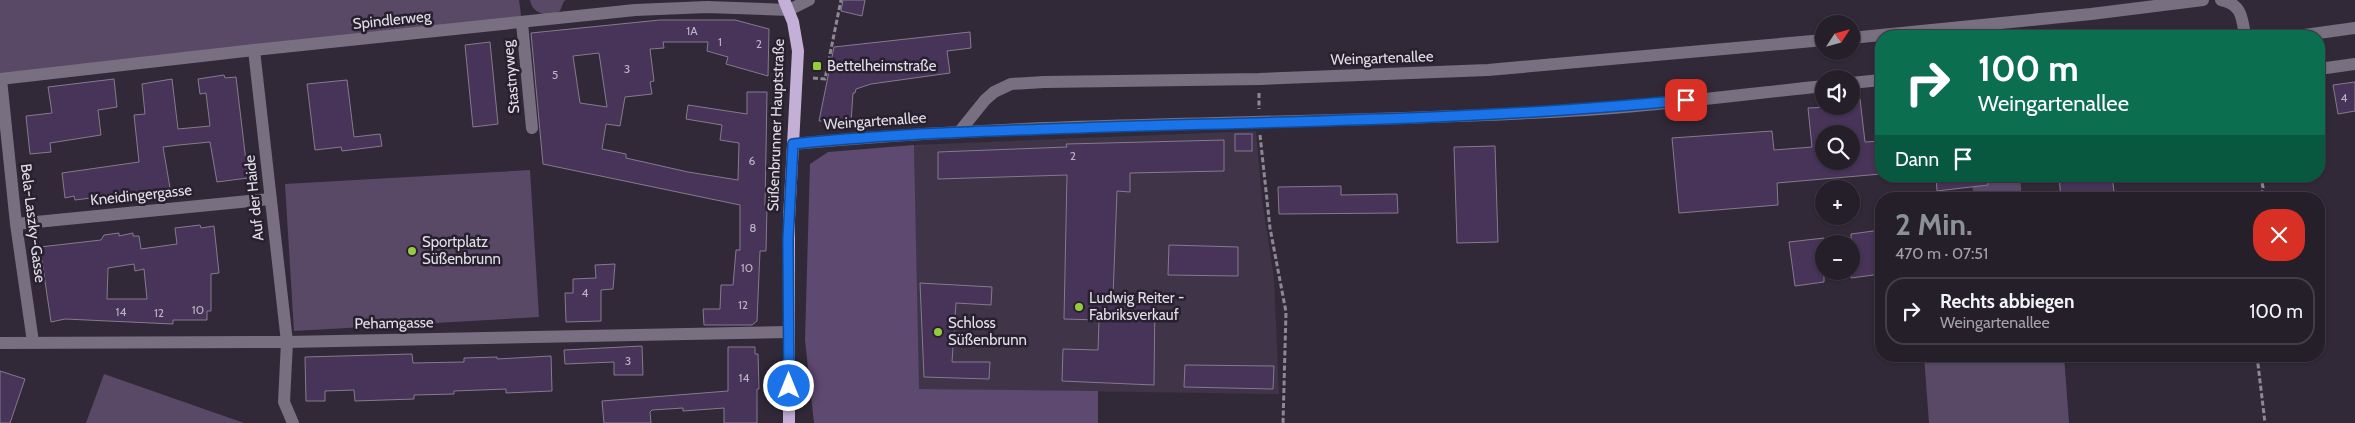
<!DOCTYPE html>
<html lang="de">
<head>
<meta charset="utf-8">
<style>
  :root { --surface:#251f2a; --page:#2d2732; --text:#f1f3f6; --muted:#a3a2a8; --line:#423d47; --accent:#8c9099 }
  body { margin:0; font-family:Cabin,sans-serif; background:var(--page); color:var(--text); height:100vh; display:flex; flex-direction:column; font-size:19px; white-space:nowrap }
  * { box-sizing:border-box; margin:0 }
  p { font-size:16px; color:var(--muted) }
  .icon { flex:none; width:28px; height:28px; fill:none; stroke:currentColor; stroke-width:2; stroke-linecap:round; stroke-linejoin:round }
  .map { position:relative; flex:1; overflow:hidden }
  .drawer { position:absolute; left:1875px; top:192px; width:450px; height:170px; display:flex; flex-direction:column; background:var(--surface); border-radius:20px; box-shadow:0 1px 4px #0004,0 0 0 1px var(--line) }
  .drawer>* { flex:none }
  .guide { position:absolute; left:1875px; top:30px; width:450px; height:152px; border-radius:20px; box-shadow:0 1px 4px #0004,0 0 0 1px var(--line); background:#0b6e4f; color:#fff; overflow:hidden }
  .needle { width:32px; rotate:54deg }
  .fabs { position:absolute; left:1815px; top:15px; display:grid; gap:10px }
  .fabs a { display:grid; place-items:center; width:45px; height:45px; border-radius:50%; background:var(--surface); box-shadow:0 1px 4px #0004,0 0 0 1px var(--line); font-size:25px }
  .pin { position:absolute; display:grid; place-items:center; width:42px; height:42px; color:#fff; margin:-21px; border-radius:10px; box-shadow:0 2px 8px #0006 }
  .me { position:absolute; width:55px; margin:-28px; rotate:0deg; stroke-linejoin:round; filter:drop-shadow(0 0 4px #0008) }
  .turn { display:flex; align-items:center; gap:18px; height:105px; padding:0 20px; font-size:22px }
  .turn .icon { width:65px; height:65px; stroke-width:2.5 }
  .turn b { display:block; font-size:35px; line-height:42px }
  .then { display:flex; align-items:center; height:48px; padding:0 20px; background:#0003; gap:10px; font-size:19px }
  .round { display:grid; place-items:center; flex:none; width:52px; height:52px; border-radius:20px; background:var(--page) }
  .summary { display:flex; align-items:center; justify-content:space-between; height:85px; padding:0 20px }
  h1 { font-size:30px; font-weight:700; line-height:38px; color:var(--accent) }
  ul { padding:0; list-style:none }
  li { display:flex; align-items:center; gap:15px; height:68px; margin:0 10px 8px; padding:0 10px; border:2px solid var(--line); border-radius:20px }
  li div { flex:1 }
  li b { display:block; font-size:19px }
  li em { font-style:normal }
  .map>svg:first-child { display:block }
  .built { fill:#3f3448 }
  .green { fill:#594967 }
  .forest { fill:#5e4970 }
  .building { fill:#483359; stroke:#847b8c; fill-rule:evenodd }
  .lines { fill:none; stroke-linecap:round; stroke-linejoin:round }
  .path { stroke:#8e8794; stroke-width:3; stroke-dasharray:5 2.5; stroke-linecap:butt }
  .minor { stroke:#786f81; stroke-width:12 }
  .major { stroke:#c4b0d6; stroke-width:12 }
  .route-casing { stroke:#114b97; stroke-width:12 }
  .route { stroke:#1a73e8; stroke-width:9 }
  .poi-dot { fill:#94cc3c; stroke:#27202e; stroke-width:2 }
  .labels { text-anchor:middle; stroke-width:5; stroke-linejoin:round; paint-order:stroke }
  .number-label { font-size:12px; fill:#bcb3c4 }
  .street-label { font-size:15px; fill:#e3dee8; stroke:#27202e }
  .poi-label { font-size:15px; fill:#e3dee8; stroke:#27202e; text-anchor:start }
</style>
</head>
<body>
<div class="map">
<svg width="2355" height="423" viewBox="0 0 2355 423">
  <rect width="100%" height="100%" fill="#312938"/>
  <path class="built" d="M 1256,131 L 1262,199 L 1274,278 L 1279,394 L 918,389 L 914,145 Z"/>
  <g class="green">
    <path d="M 0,0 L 519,0 L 522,23 L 0,79 Z"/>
    <path d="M 530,0 L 566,0 L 564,1 L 560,11 C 548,17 533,15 530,0 Z"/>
    <path d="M 530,170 L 539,317 L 294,331 L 285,184 Z"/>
    <path d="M 1971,176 L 2020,176 L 2022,199 L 1974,199 Z"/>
    <path d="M 1924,356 L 2064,356 L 2069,423 L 1929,423 Z"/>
    <path d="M 104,374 L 244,423 L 86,423 Z"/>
  </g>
  <path class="forest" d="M 914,145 L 919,389 L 1098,391 L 1098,423 L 814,423 L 805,340 L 810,164 L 828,152 Z"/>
  <g class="building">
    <path d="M 843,0 L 865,0 L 862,16 L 841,11 Z"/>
    <path d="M 660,20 L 735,20 L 769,29 L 768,76 L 726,64 L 728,57 L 707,51 L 708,42 L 663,42 L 664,48 L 650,49 L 654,81 L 650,82 L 652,94 L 625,97 L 620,126 L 606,124 L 602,149 L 626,154 L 626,158 L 688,172 L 738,180 L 739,143 L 720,140 L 722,125 L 686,119 L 688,105 L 747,114 L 747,92 L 767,92 L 765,206 L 767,206 L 766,251 L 760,251 L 757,321 L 752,325 L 704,325 L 703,309 L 720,309 L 721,285 L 733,285 L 736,250 L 740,250 L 740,205 L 543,164 L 531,33 ZM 599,53 L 607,107 L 580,103 L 573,56 Z"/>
    <path d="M 970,32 L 971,48 L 947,51 L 950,73 L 871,84 L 856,89 L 855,93 L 853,93 L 851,122 L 819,121 L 834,47 Z"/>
    <path d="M 490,42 L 498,124 L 473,127 L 465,45 Z"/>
    <path d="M 224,75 L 225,78 L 236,77 L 248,178 L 217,182 L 210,142 L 179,145 L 163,147 L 170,188 L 75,200 L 74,196 L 65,198 L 62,173 L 139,162 L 134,115 L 145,114 L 142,84 L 172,79 L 178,129 L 210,126 L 206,93 L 200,94 L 198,79 Z"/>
    <path d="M 114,79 L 117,107 L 98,110 L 101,135 L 50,143 L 51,152 L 30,154 L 26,116 L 52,113 L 48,87 Z"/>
    <path d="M 347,80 L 354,137 L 380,134 L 382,146 L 342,151 L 341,147 L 315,150 L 307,84 Z"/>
    <path d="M 2355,82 L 2355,111 L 2338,114 L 2333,85 Z"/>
    <path d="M 1860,99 L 1865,142 L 1881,141 L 1881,174 L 1777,183 L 1778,205 L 1679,213 L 1672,138 L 1772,131 L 1774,150 L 1812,147 L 1808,108 L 1851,106 L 1851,100 ZM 1851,131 L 1851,161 L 1824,161 L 1824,133 Z"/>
    <rect x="1235" y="134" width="17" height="17"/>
    <path d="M 1224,140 L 1224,171 L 1130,173 L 1130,192 L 1117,191 L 1113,297 L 1155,298 L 1154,385 L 1062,381 L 1063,349 L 1098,350 L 1099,320 L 1064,319 L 1067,175 L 938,179 L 938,152 L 1067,147 L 1066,144 Z"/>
    <path d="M 1495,146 L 1498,242 L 1457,243 L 1454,147 Z"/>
    <path d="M 1936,176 L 1988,176 L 1988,185 L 1937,191 Z"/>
    <path d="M 2059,176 L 2112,176 L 2115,199 L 2061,199 Z"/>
    <path d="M 1341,186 L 1341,195 L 1397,194 L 1398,213 L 1279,214 L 1278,187 Z"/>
    <path d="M 200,225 L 201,228 L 214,226 L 219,273 L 211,274 L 211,311 L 207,311 L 207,320 L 173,320 L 173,324 L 65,319 L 51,322 L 40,247 L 101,240 L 104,235 L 119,233 L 119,236 L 133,233 L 133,236 L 139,236 L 141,249 L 177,244 L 175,228 ZM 134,264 L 135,271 L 144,269 L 147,299 L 107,299 L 108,268 Z"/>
    <path d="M 1881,230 L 1881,274 L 1851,278 L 1851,234 Z"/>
    <path d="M 1824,238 L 1824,282 L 1795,286 L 1789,242 Z"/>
    <path d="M 1169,245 L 1238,247 L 1238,276 L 1168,275 Z"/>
    <path d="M 615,264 L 613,289 L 601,290 L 601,321 L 566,322 L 565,293 L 573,293 L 573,279 L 596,278 L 595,265 Z"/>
    <path d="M 920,283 L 992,287 L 991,305 L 956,303 L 952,362 L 990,362 L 989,379 L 924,377 Z"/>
    <path d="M 642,346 L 643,375 L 614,375 L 614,362 L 565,364 L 564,350 Z"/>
    <path d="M 728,347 L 755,347 L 755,354 L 758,354 L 759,389 L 757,389 L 757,423 L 724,423 L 724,408 L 683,411 L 683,408 L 652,410 L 650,412 L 651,423 L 604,423 L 602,401 L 728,391 Z"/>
    <path d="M 412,354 L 413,363 L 464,362 L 464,358 L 497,357 L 497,359 L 551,356 L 552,391 L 506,393 L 506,389 L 454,391 L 454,394 L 414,395 L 414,399 L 355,401 L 354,390 L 325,391 L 325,401 L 306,401 L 305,357 Z"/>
    <path d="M 1185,365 L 1274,366 L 1273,389 L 1184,387 Z"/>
    <path d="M 0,371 L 25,379 L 10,423 L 0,423 Z"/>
  </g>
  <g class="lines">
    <g class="path">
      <path d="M 813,78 L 825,79 L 841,0"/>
      <path d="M 1259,93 L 1259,109"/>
      <path d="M 1260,135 L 1270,228 L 1286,312 L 1283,423"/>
      <path d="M 2260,176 L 2263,187 L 2261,199"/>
      <path d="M 2257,356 L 2265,423"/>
    </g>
    <g class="minor">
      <path d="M 2221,0 C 2242,4 2242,18 2245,36"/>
      <path d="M 522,23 L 532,128"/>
      <path d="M 2297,36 L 2355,28"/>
      <path d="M 1851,38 L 2091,14 L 2203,0"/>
      <path d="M 254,50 L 287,342 L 284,402 L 293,423"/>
      <path d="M 2319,69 L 2355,64"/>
      <path d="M 0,79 L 254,50 L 635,10 L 707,7 L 789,10 L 809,0"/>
      <path d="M 1,79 L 16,224 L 33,342"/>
      <path d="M 1851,83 L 1881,80"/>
      <path d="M 960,131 L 985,100 L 994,92 L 1011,84 L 1044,82 L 1259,79 L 1488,70 L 1824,40"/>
      <path d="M 793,144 C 1056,119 1322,126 1586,110 C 1665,105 1745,94 1824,86"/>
      <path d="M 16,224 L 270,199"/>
      <path d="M 0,343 L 287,342 L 789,332"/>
    </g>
    <path class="major" d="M 784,0 L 793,22 L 798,51 L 789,219 L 789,423"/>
  </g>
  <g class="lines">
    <defs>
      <path id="route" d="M 789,386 L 788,239 L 793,144 C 908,132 1023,130 1138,126 C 1321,121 1504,118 1686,100"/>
    </defs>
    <use href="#route" class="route-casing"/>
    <use href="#route" class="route"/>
  </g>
  <g class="poi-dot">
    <rect x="812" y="61" width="10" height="10" rx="2.5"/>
    <circle cx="412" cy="251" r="5"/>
    <circle cx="1079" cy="307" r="5"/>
    <circle cx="938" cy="332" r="5"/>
  </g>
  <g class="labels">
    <g class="number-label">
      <text x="692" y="35">1A</text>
      <text x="720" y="46">1</text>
      <text x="759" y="48">2</text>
      <text x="627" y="73">3</text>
      <text x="555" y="79">5</text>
      <text x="2344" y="102">4</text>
      <text x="1073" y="160">2</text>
      <text x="752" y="165">6</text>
      <text x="753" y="232">8</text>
      <text x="747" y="272">10</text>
      <text x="585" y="297">4</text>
      <text x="743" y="309">12</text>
      <text x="198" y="314">10</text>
      <text x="121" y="316">14</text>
      <text x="159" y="317">12</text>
      <text x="628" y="365">3</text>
      <text x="744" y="382">14</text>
    </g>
    <g class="street-label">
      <text transform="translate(392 20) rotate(-6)" y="5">Spindlerweg</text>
      <text transform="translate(1382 58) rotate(-2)" y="5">Weingartenallee</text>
      <text transform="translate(511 77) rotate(-95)" y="5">Stastnyweg</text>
      <text transform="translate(875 121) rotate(-4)" y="5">Weingartenallee</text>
      <text transform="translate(776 125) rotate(-88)" y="5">Süßenbrunner Hauptstraße</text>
      <text transform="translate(141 195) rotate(-6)" y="5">Kneidingergasse</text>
      <text transform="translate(254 198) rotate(-96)" y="5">Auf der Haide</text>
      <text transform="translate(33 223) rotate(83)" y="5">Bela-Laszky-Gasse</text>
      <text transform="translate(394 323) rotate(-1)" y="5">Pehamgasse</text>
    </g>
    <g class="poi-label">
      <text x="827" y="71">Bettelheimstraße</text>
      <text x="422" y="247">Sportplatz<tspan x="422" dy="17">Süßenbrunn</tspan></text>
      <text x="1089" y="303">Ludwig Reiter -<tspan x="1089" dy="17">Fabriksverkauf</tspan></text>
      <text x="948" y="328">Schloss<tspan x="948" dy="17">Süßenbrunn</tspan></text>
    </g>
  </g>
</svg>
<div class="fabs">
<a><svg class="needle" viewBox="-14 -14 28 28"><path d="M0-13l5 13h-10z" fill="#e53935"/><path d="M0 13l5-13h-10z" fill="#a3a2a8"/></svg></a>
<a><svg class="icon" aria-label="sound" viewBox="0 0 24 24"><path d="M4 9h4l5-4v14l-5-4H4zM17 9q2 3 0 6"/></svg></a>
<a><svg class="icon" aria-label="search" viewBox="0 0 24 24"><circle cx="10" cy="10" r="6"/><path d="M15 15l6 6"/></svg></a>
<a>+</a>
<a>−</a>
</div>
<div class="pin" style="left:1686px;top:100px;background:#d93025"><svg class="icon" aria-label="arrive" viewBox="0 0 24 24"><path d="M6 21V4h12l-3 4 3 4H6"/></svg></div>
<svg class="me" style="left:789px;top:386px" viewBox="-20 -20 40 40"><circle r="17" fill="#1a73e8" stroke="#fff" stroke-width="3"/><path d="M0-11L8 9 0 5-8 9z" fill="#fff"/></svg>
<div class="guide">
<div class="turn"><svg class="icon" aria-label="right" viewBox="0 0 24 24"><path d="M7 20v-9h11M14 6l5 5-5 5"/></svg><div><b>100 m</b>Weingartenallee</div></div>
<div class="then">Dann<svg class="icon" aria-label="arrive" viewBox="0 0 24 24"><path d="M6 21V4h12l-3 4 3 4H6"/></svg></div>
</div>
<section class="drawer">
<div class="summary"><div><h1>2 Min.</h1><p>470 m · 07:51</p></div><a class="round" style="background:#d93025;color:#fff"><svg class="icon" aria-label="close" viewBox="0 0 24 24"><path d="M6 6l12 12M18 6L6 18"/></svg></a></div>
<ul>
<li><svg class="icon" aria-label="right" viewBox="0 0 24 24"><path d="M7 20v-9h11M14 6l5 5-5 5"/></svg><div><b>Rechts abbiegen</b><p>Weingartenallee</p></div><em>100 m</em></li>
</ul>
</section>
</div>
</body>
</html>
